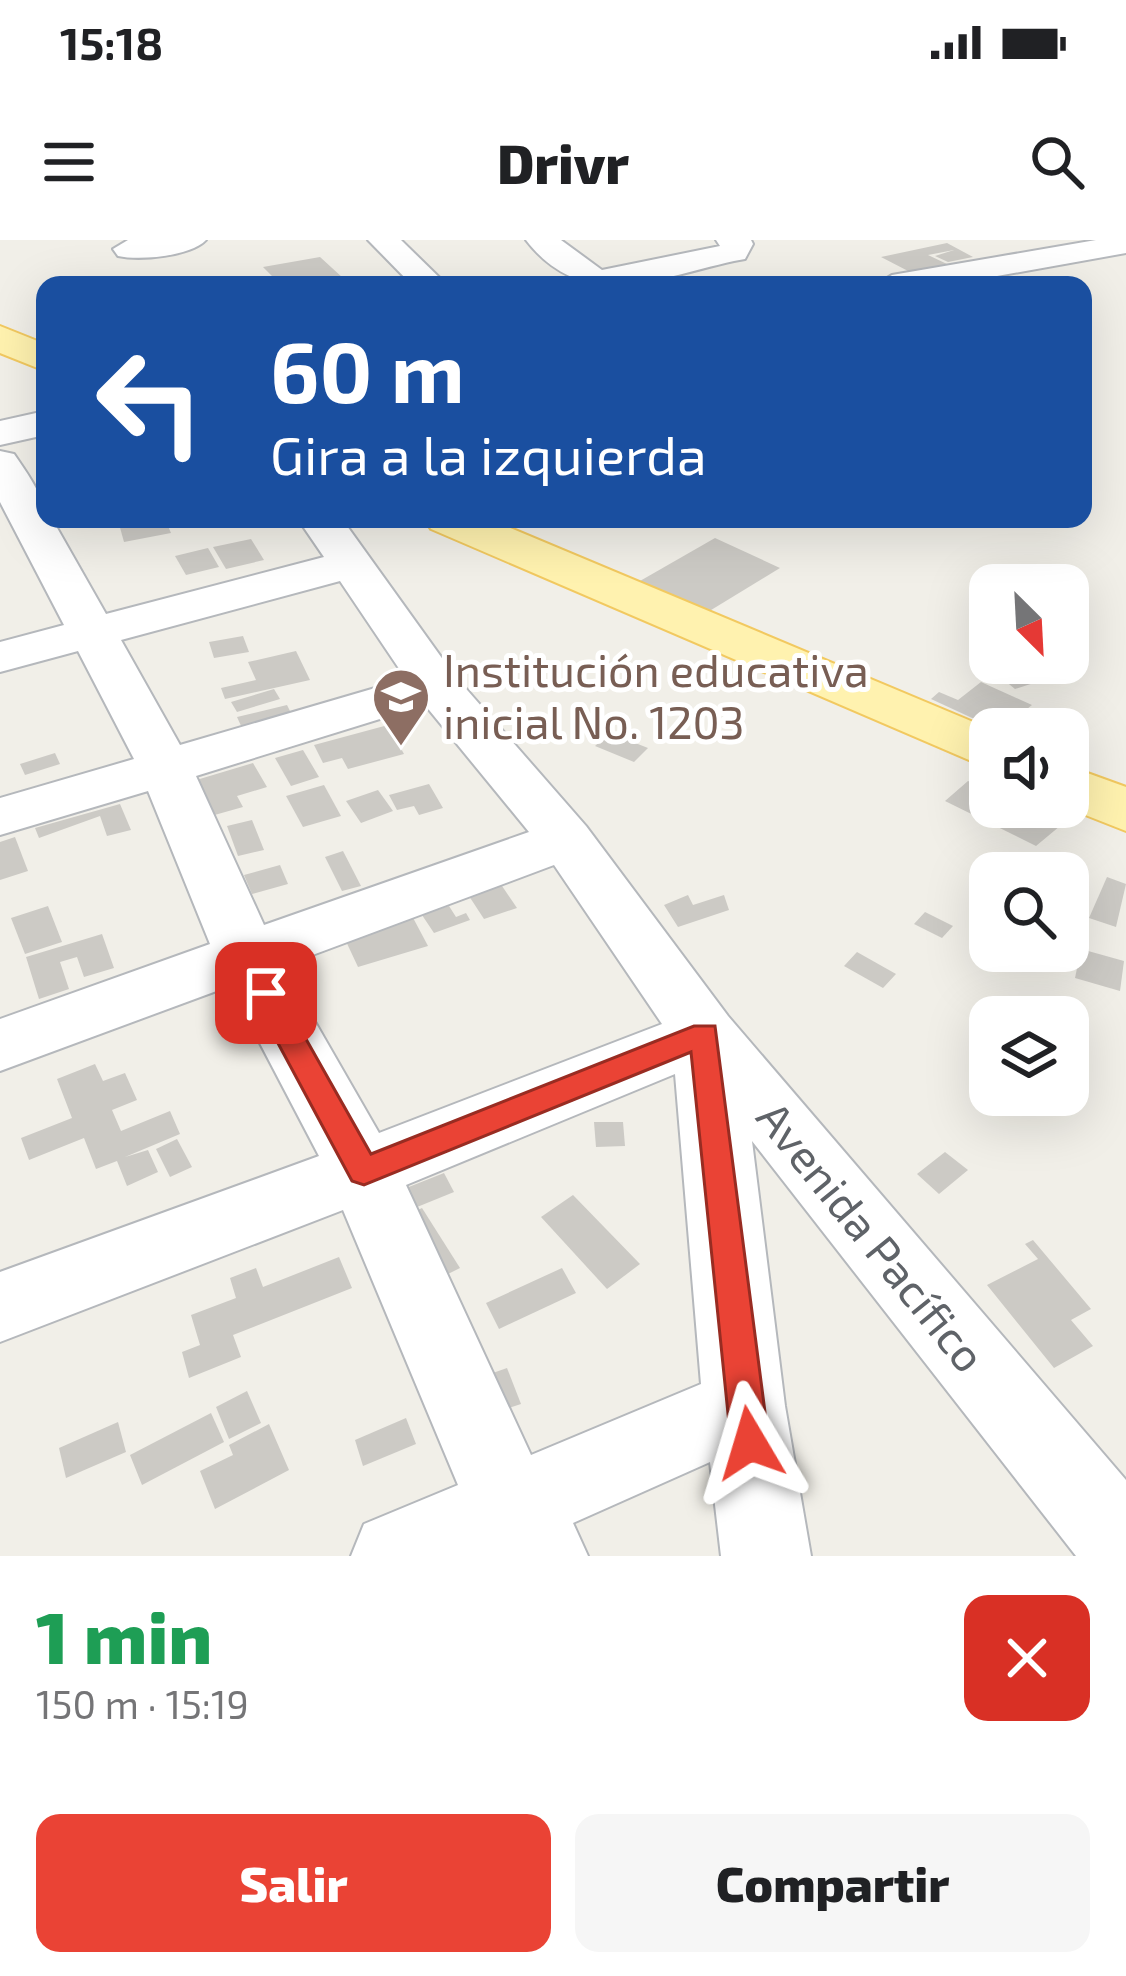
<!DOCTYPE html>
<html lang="es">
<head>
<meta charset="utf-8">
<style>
  :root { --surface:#fff; --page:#f6f6f6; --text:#202124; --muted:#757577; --accent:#ea4335 }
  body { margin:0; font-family:"Exo 2",sans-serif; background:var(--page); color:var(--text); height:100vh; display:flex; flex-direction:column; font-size:45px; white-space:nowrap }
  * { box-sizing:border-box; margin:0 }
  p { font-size:39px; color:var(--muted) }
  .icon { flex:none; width:66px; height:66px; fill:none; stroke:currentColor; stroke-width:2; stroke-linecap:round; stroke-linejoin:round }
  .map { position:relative; height:1316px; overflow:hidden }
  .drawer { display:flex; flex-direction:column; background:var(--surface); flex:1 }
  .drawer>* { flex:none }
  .banner { position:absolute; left:36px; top:36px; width:1056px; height:252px; border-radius:24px; box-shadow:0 12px 48px #0002; background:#1a4fa0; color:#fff; overflow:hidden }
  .needle { width:78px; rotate:156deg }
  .tools { position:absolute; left:969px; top:324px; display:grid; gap:24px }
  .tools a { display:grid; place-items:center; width:120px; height:120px; border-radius:24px; background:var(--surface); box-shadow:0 12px 48px #0002; font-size:60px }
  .pin { position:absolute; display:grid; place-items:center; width:102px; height:102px; color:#fff; margin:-51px; border-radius:24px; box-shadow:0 6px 18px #0006 }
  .me { position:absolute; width:132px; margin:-66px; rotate:353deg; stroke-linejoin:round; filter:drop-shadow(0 0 9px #0008) }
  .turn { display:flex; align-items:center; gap:42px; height:252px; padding:0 36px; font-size:54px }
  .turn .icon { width:156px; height:156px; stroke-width:2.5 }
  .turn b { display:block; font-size:84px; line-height:102px }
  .round { display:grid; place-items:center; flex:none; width:126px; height:126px; border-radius:24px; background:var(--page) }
  .summary { display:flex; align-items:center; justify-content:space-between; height:204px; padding:0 36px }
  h1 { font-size:72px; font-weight:800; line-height:90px; color:#1e9e55 }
  .primary-button { display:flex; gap:24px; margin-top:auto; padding:24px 36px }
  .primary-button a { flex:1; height:138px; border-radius:24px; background:var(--accent); color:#fff; font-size:48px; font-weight:800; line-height:138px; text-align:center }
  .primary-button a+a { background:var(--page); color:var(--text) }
  .status { display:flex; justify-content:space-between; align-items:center; height:84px; padding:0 60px; background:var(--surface); direction:ltr }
  .status svg { height:33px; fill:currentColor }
  header { display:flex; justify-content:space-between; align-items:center; height:156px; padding:0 36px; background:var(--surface); font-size:54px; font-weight:800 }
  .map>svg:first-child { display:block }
  .building { fill:#cccac5 }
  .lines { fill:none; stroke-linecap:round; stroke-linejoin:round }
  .minor-casing { stroke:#b5b8bc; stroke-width:4 }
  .major-casing { stroke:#f2c960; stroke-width:4 }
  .minor { fill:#fff; fill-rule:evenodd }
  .major { fill:#fff2af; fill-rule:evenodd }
  .route { fill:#ea4335; stroke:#982c22; stroke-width:3 }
  .labels { text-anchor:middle; stroke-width:10; stroke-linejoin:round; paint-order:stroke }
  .education-label { font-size:45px; fill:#785e54; stroke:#fff; text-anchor:start }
  .street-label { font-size:45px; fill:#5f6368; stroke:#fff }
</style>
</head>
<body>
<div class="status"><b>15:18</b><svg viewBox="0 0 49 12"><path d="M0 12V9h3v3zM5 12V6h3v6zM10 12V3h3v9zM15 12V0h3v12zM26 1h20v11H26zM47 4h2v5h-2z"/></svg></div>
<header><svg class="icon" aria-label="menu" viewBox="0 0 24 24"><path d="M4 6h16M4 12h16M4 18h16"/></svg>Drivr<svg class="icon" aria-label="search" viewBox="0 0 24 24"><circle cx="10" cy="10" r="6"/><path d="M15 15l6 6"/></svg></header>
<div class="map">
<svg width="1126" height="1316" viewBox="0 0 1126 1316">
  <rect width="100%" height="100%" fill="#f1efe8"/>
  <g class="building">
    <path d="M 947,3 L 973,17 L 948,22 L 935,16 L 954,10 L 928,15 L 947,24 L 910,32 L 881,17 Z"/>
    <path d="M 320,17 L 343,38 L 306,45 L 262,45 L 256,39 L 272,36 L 263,27 Z"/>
    <path d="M 145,279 L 165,279 L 171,293 L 124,302 L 119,284 Z"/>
    <path d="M 715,298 L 780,328 L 698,378 L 633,345 Z"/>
    <path d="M 251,299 L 264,320 L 226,329 L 213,307 Z"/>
    <path d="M 208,308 L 219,327 L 186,335 L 175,316 Z"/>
    <path d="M 243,396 L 249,412 L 214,418 L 209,402 Z"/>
    <path d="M 296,411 L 310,440 L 225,459 L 221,448 L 256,440 L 248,422 Z"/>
    <path d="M 990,414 L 990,423 L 1026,423 L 1046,439 L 1015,449 L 977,418 Z"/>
    <path d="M 981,442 L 1032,465 L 1002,489 L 996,489 L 931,459 L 939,452 L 958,460 Z"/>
    <path d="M 274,449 L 280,459 L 237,472 L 231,462 Z"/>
    <path d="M 287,465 L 292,475 L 242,488 L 237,477 Z"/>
    <path d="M 388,485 L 404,514 L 348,529 L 342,518 L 323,523 L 314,505 Z"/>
    <path d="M 610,493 L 648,508 L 634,522 L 595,506 Z"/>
    <path d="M 303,510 L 319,537 L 291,546 L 275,518 Z"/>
    <path d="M 55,513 L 60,524 L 25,535 L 20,524 Z"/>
    <path d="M 253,523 L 267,547 L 237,556 L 243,567 L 211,576 L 193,541 Z"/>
    <path d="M 968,541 L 990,550 L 990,567 L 1031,567 L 1066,581 L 1036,606 L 945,561 Z"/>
    <path d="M 429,544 L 443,568 L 419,575 L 414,566 L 397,570 L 389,555 Z"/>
    <path d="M 324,545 L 341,576 L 303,587 L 286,556 Z"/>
    <path d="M 378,550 L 393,571 L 361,583 L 346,561 Z"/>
    <path d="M 120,564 L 131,590 L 107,596 L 100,576 L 39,598 L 35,588 Z"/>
    <path d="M 252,580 L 264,610 L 238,616 L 227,586 Z"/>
    <path d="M 15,597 L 28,631 L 0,640 L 0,602 Z"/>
    <path d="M 343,611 L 361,646 L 342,651 L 325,617 Z"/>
    <path d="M 280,625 L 288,644 L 252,654 L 244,635 Z"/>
    <path d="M 1107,637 L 1126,644 L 1116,687 L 1089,678 Z"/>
    <path d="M 500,643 L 517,668 L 484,679 L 467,653 Z"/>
    <path d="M 688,655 L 693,665 L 724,655 L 729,670 L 678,687 L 664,665 Z"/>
    <path d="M 48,666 L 62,702 L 25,714 L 11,678 Z"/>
    <path d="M 449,666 L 456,677 L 466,673 L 470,680 L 434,693 L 422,675 Z"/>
    <path d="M 925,672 L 953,686 L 942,698 L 914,684 Z"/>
    <path d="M 411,674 L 428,706 L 358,727 L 343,695 Z"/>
    <path d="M 102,694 L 114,728 L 84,737 L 77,717 L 60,722 L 69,749 L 39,759 L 26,717 Z"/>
    <path d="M 1081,709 L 1124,721 L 1120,751 L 1075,738 Z"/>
    <path d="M 857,712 L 896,734 L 883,748 L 844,726 Z"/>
    <path d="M 95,824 L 103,841 L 125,833 L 137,860 L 112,870 L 121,891 L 170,871 L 180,894 L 125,917 L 148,910 L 158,932 L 127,946 L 117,921 L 96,929 L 84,898 L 29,920 L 21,898 L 72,878 L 57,839 Z"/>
    <path d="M 594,882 L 623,882 L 625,906 L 596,907 Z"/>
    <path d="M 177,899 L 192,927 L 170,937 L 156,909 Z"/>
    <path d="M 945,912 L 968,930 L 939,954 L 917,934 Z"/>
    <path d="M 444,933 L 454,952 L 395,976 L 386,956 Z"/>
    <path d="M 573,955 L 640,1024 L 607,1049 L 541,977 Z"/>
    <path d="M 422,968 L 460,1028 L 432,1042 L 396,981 Z"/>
    <path d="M 1033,1000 L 1091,1069 L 1071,1080 L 1093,1106 L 1054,1128 L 987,1045 L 1038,1019 L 1025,1004 Z"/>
    <path d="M 339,1017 L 352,1048 L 233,1095 L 241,1117 L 189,1138 L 182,1112 L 200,1105 L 191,1075 L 236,1058 L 230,1038 L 256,1028 L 263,1047 Z"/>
    <path d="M 562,1028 L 576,1053 L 499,1089 L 486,1063 Z"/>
    <path d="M 507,1128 L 521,1164 L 503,1170 L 490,1134 Z"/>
    <path d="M 247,1151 L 261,1183 L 229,1199 L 216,1167 Z"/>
    <path d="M 211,1173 L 224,1202 L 142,1245 L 130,1215 Z"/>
    <path d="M 406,1178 L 416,1204 L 363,1226 L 355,1200 Z"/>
    <path d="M 118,1182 L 126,1212 L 66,1238 L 59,1208 Z"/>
    <path d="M 269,1184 L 289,1230 L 215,1269 L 200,1231 L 233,1215 L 229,1205 Z"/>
  </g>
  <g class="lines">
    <defs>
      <g id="minor">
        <path d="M 128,0 L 206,0 C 191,16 140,21 118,16 L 113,9 Z"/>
        <path d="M 368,0 L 401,0 L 447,45 L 412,45 Z"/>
        <path d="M 526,0 L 561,0 L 602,30 L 720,6 L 716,0 L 751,0 L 753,4 L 745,19 L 734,21 C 657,38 583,74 526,0 Z"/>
        <path d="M 1096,0 L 1126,0 L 1126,13 L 947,45 L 876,45 L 892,35 Z"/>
        <path d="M 45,171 L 45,195 L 0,205 L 0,181 Z"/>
        <path d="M 0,211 L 14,214 C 27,233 45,257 45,279 L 52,279 L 106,374 L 324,317 L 298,279 L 342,279 L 454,435 L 586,586 L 728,776 L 1126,1240 L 1126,1316 L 1076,1316 L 752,901 L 785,1166 L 811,1316 L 721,1316 L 710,1222 L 573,1283 L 588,1316 L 351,1316 L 364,1284 L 458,1245 L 343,970 L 0,1102 L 0,1032 L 319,916 L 230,746 L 0,831 L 0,779 L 210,704 L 148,551 L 0,595 L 0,558 L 134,519 L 78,411 L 0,432 L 0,402 L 64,385 L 0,262 ZM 340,341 L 406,439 L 180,505 L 121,400 ZM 425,465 L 529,592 L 264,685 L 196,536 ZM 554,625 L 662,784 L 379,893 L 283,726 ZM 675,834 L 701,1144 L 531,1215 L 406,945 Z"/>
      </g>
      <g id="major">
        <path d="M 0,86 L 45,104 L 45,131 L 0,113 Z"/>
        <path d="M 424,279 L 489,279 L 990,489 L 990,529 L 431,289 Z"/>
        <path d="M 1068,526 L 1126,547 L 1126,591 L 1065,567 Z"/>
      </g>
    </defs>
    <use href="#minor" class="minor-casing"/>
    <use href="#major" class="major-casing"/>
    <use href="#minor" class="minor"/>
    <use href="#major" class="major"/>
  </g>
  <path class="route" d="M 266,742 L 276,746 L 371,914 L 694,786 L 715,786 L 769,1203 L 763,1217 L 750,1222 L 736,1217 L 731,1203 L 691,812 L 364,945 L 352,941 L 251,753 L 256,746 Z"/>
  <defs>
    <symbol id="school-pin" viewBox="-11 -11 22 30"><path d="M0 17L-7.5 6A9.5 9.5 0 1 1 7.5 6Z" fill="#8d6e63" stroke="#fff"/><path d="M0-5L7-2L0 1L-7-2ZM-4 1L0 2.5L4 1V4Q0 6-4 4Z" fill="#fff"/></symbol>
  </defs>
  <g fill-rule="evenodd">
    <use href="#school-pin" x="368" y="424" width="66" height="90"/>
  </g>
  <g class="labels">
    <g class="education-label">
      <text x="443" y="447">Institución educativa<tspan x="443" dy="52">inicial No. 1203</tspan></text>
    </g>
    <g class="street-label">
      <text transform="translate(871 997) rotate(51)" y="16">Avenida Pacífico</text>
    </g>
  </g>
</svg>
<div class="tools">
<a><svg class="needle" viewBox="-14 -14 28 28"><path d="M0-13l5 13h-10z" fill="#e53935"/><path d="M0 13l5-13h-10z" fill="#757577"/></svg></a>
<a><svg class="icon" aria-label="sound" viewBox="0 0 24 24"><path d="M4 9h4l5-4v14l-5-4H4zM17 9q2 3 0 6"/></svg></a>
<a><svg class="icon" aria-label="search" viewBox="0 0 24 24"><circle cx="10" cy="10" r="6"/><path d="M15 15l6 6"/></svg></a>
<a><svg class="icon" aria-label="layers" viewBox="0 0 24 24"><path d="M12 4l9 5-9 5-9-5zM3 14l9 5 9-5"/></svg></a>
</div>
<div class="pin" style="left:266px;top:753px;background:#d93025"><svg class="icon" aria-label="arrive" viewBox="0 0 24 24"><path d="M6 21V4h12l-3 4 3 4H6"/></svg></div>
<svg class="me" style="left:750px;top:1203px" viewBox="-20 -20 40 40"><path d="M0-17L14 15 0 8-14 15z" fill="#ea4335" stroke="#fff" stroke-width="4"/></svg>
<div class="banner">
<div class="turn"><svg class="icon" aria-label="left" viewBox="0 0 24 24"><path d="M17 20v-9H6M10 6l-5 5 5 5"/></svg><div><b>60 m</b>Gira a la izquierda</div></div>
</div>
</div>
<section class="drawer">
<div class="summary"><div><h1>1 min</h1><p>150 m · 15:19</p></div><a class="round" style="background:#d93025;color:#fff"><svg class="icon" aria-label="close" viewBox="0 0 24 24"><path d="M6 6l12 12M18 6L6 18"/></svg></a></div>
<div class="primary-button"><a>Salir</a><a>Compartir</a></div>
</section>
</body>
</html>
